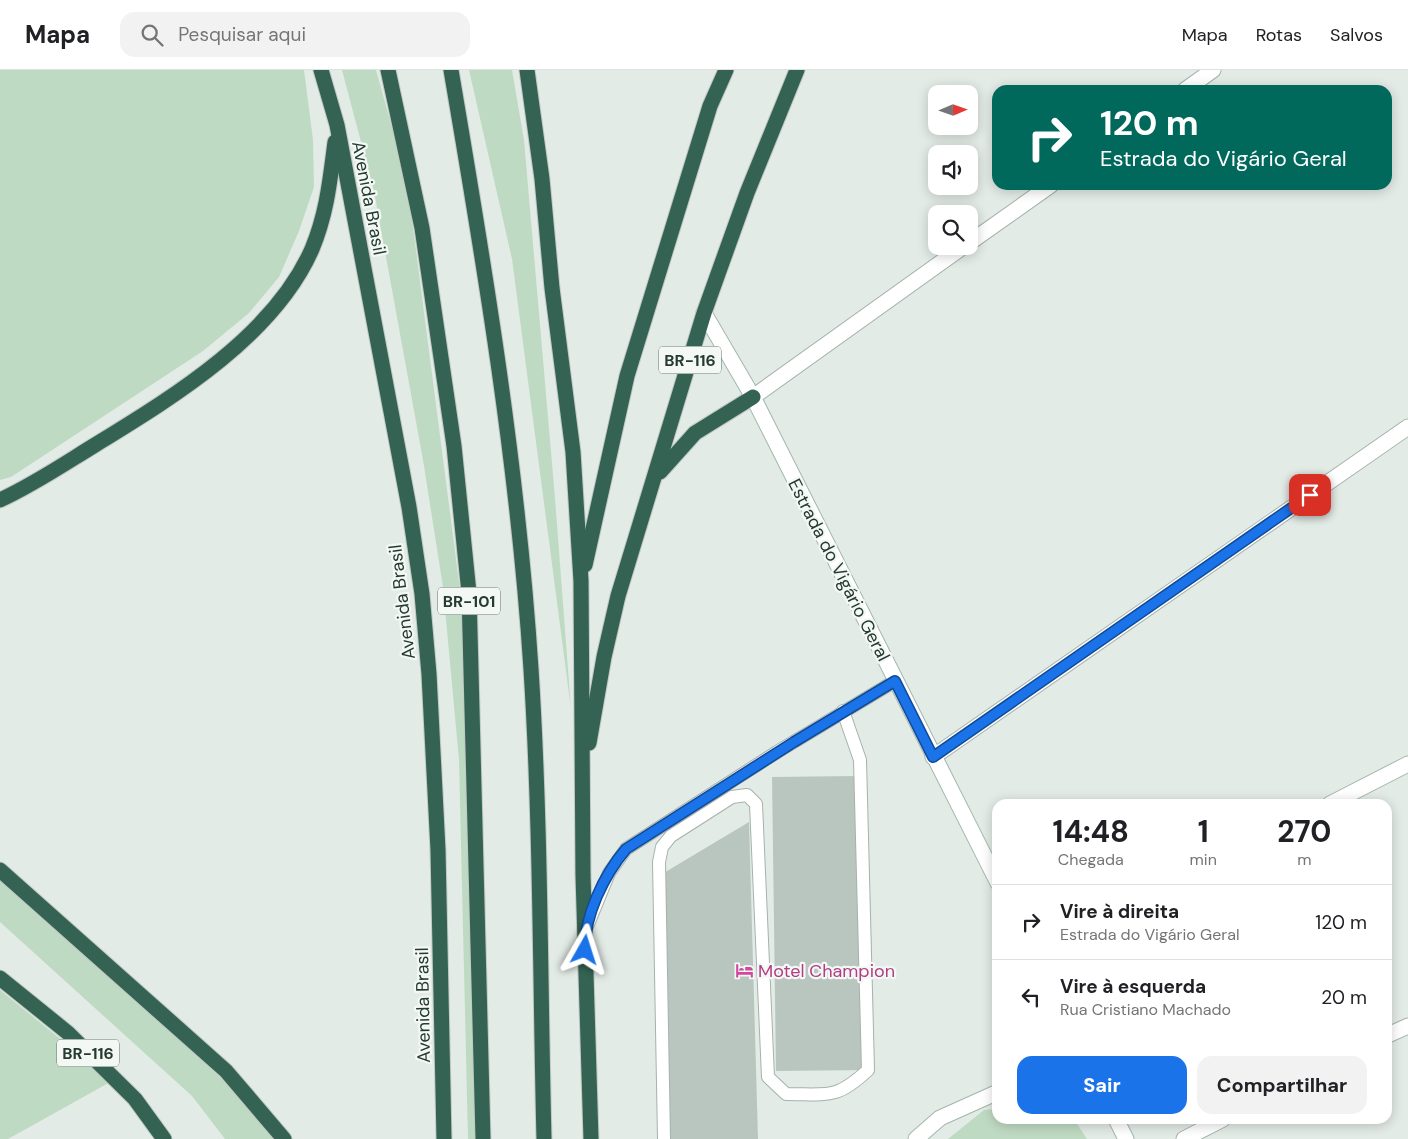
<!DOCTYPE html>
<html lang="pt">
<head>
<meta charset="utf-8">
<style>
  :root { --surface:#fff; --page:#f2f2f2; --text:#202124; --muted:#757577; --line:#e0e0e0; --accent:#1a73e8 }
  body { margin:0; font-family:"DM Sans",sans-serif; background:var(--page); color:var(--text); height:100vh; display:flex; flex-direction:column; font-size:19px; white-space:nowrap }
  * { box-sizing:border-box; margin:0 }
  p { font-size:16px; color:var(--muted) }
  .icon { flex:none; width:28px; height:28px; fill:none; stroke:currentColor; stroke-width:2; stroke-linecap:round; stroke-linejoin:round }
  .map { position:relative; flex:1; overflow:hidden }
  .side { position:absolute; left:992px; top:729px; width:400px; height:325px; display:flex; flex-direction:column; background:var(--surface); border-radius:15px; box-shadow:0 2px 12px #0003 }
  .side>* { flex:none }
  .hud { position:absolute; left:992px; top:15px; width:400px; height:105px; border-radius:15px; box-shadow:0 2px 12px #0003; background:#00695c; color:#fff; overflow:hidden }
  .needle { width:32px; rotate:88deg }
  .tools { position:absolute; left:928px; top:15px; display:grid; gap:10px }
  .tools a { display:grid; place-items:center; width:50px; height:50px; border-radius:10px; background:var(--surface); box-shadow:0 2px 12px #0003; font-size:25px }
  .pin { position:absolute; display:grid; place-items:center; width:42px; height:42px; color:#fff; margin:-21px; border-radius:10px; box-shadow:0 2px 8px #0006 }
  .me { position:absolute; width:55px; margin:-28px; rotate:6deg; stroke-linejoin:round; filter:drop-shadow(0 0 4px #0008) }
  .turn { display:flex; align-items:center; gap:18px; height:105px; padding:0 25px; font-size:22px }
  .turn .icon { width:65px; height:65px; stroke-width:2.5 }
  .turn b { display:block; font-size:35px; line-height:42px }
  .eta { display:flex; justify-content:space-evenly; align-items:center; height:85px; text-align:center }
  .eta b { font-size:30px; font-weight:700; line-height:35px }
  .cta { display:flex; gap:10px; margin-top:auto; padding:10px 25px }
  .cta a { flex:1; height:58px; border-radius:15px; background:var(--accent); color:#fff; font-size:20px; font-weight:700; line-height:58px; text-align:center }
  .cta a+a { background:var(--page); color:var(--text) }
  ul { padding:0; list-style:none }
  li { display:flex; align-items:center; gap:15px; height:75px; padding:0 25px; border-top:1px solid var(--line) }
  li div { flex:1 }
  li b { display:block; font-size:19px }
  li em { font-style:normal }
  header { display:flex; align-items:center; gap:30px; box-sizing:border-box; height:70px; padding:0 25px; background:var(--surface); border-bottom:1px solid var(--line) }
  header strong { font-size:24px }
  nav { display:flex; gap:28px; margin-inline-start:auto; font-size:18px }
  .search { width:350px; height:45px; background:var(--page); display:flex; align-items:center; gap:12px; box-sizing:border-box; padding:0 18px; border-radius:15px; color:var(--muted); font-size:19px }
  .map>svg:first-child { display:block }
  .green { fill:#bfdac2 }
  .building { fill:#b9c6bf }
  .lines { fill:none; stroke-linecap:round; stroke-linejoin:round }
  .lane-casing { stroke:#a6b2ac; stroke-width:14 }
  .street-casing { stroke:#a6b2ac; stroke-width:17 }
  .secondary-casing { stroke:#a3b6ac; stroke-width:17 }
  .highway-casing { stroke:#c2c8c5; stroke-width:17 }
  .lane { stroke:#fff; stroke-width:12 }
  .street { stroke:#fff; stroke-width:15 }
  .secondary { stroke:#fff; stroke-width:15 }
  .highway { stroke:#346353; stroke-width:15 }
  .route-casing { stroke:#114b97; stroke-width:12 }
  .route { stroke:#1a73e8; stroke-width:9 }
  .labels { text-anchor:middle; stroke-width:4.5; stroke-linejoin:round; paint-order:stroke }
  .shield { fill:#f3f8f5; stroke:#63736c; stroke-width:1 }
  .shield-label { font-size:16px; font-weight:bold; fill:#253a31 }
  .street-label { font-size:18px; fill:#253a31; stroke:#f3f8f5 }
  .hotel-label { font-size:18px; fill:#b23c85; stroke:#f3f8f5; text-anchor:start }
</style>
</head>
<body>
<header>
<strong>Mapa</strong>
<div class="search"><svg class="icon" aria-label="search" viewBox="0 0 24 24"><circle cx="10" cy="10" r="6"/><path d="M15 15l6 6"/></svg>Pesquisar aqui</div>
<nav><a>Mapa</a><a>Rotas</a><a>Salvos</a></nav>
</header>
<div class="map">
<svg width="1408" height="1069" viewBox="0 0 1408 1069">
  <rect width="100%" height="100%" fill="#e3ebe6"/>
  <g class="green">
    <path d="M 0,0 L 304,0 L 313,70 L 314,117 L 299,161 L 279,207 L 249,243 L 203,281 L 11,407 L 0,410 Z"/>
    <path d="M 342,0 L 376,0 L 407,111 L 463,543 L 476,1069 L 468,1069 L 459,690 L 443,517 L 423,390 L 374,121 Z"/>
    <path d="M 469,0 L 512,0 L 524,70 L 555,428 L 571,639 L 512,189 Z"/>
    <path d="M 0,809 L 175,965 L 252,1037 L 276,1069 L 225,1069 L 192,1026 L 0,852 Z"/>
    <path d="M 0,920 L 112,1011 L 8,1069 L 0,1069 Z"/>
    <path d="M 997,1039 L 998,1049 L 1074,1049 L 1087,1069 L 948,1069 L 984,1040 Z"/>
  </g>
  <g class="building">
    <path d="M 857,706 L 868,1000 L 776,1001 L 772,707 Z"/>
    <path d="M 749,752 L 758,1069 L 669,1069 L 662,804 Z"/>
  </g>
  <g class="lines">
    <defs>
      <g id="lane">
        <path d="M 586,859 L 609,803 L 626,779 L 777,682 L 895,611"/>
        <path d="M 664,1069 L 659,792 L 662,777 L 671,766 L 732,727 L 747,725 L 756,734 L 768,1007 L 786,1024 C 828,1024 836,1030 868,1000 L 860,690 L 843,641"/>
      </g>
      <g id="street">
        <path d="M 1185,20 L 1213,0"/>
        <path d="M 969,173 L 1051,115"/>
        <path d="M 753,327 L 964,176"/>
        <path d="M 933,687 L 1408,357"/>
        <path d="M 1388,965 L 1408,956"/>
        <path d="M 1184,1069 L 1223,1049"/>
      </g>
      <g id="secondary">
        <path d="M 704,243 L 753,327 L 998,813"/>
        <path d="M 1330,734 L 1408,694"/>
        <path d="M 1116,1049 L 1126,1069"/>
        <path d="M 916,1069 L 940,1048 L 998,1022"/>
      </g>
      <g id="highway">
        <path d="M 321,0 L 337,55 L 409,437 L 422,524 L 429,604 L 438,780 L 444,1069"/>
        <path d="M 388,0 L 422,158 L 454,376 L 469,523 L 483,1069"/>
        <path d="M 451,0 C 485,199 518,398 531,599 C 541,756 540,912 544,1069"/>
        <path d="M 527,0 L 542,109 L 552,218 L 573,382 L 581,511 L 583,805 L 591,1069"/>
        <path d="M 660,402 L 695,363 L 753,327"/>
        <path d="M 0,430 C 33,415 64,394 95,375 C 173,327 274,266 312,179 C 327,143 330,110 335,72"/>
        <path d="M 585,495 L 627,306 L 710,36 L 726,0"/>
        <path d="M 589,673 L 604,587 L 618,526 L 704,243 L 747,123 L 797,0"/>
        <path d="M 0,800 L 226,1001 L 284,1069"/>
        <path d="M 0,908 L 68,963 L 135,1029 L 164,1069"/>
      </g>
    </defs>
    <use href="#lane" class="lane-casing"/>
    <use href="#street" class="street-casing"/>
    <use href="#secondary" class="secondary-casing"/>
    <use href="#highway" class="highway-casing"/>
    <use href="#lane" class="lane"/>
    <use href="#street" class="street"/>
    <use href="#secondary" class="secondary"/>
    <use href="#highway" class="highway"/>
  </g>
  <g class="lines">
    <defs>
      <path id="route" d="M 585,880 C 584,846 604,805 626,779 L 794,672 L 895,611 L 933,687 L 1310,425"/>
    </defs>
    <use href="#route" class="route-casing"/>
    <use href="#route" class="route"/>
  </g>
  <defs>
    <symbol id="hotel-bare" viewBox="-9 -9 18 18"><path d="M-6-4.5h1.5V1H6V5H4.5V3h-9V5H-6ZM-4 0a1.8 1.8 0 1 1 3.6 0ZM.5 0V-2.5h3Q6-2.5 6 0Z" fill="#d1479c" stroke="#f3f8f5" stroke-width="2.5" paint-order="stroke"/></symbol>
  </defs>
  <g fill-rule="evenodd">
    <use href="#hotel-bare" x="732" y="888" width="25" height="25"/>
  </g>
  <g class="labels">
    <g class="shield">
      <rect x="659" y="276.5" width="62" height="27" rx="4"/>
      <rect x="438" y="517.5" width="62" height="27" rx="4"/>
      <rect x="57" y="969.5" width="62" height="27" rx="4"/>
    </g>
    <g class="shield-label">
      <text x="690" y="296">BR-116</text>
      <text x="469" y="537">BR-101</text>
      <text x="88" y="989">BR-116</text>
    </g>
    <g class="street-label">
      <text transform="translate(369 128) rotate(79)" y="6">Avenida Brasil</text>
      <text transform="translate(839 500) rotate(63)" y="6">Estrada do Vigário Geral</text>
      <text transform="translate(402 532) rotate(-97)" y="6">Avenida Brasil</text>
      <text transform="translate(423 935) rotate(-91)" y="6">Avenida Brasil</text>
    </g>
    <g class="hotel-label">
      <text x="758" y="907">Motel Champion</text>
    </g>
  </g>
</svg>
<div class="tools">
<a><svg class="needle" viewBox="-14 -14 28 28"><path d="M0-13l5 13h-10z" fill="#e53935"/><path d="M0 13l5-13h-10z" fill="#757577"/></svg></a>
<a><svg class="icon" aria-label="sound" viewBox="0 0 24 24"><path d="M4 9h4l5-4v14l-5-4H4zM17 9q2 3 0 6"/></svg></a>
<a><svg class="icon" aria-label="search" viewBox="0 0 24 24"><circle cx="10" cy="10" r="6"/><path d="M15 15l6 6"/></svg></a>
</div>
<div class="pin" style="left:1310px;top:425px;background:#d93025"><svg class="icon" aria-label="arrive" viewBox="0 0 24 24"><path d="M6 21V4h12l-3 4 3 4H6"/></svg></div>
<svg class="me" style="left:585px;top:880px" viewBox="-20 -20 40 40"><path d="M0-17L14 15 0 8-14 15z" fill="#1a73e8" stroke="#fff" stroke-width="4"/></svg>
<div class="hud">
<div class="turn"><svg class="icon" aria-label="right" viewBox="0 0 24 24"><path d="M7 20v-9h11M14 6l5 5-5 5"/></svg><div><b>120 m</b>Estrada do Vigário Geral</div></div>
</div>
<section class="side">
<div class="eta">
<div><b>14:48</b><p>Chegada</p></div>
<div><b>1</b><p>min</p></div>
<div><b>270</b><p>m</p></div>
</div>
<ul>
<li><svg class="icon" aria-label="right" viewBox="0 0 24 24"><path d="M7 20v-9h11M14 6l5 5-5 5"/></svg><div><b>Vire à direita</b><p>Estrada do Vigário Geral</p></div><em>120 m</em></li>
<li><svg class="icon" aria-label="left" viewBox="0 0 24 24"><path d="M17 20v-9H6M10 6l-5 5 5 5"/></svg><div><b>Vire à esquerda</b><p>Rua Cristiano Machado</p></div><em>20 m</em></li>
</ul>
<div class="cta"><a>Sair</a><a>Compartilhar</a></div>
</section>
</div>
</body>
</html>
